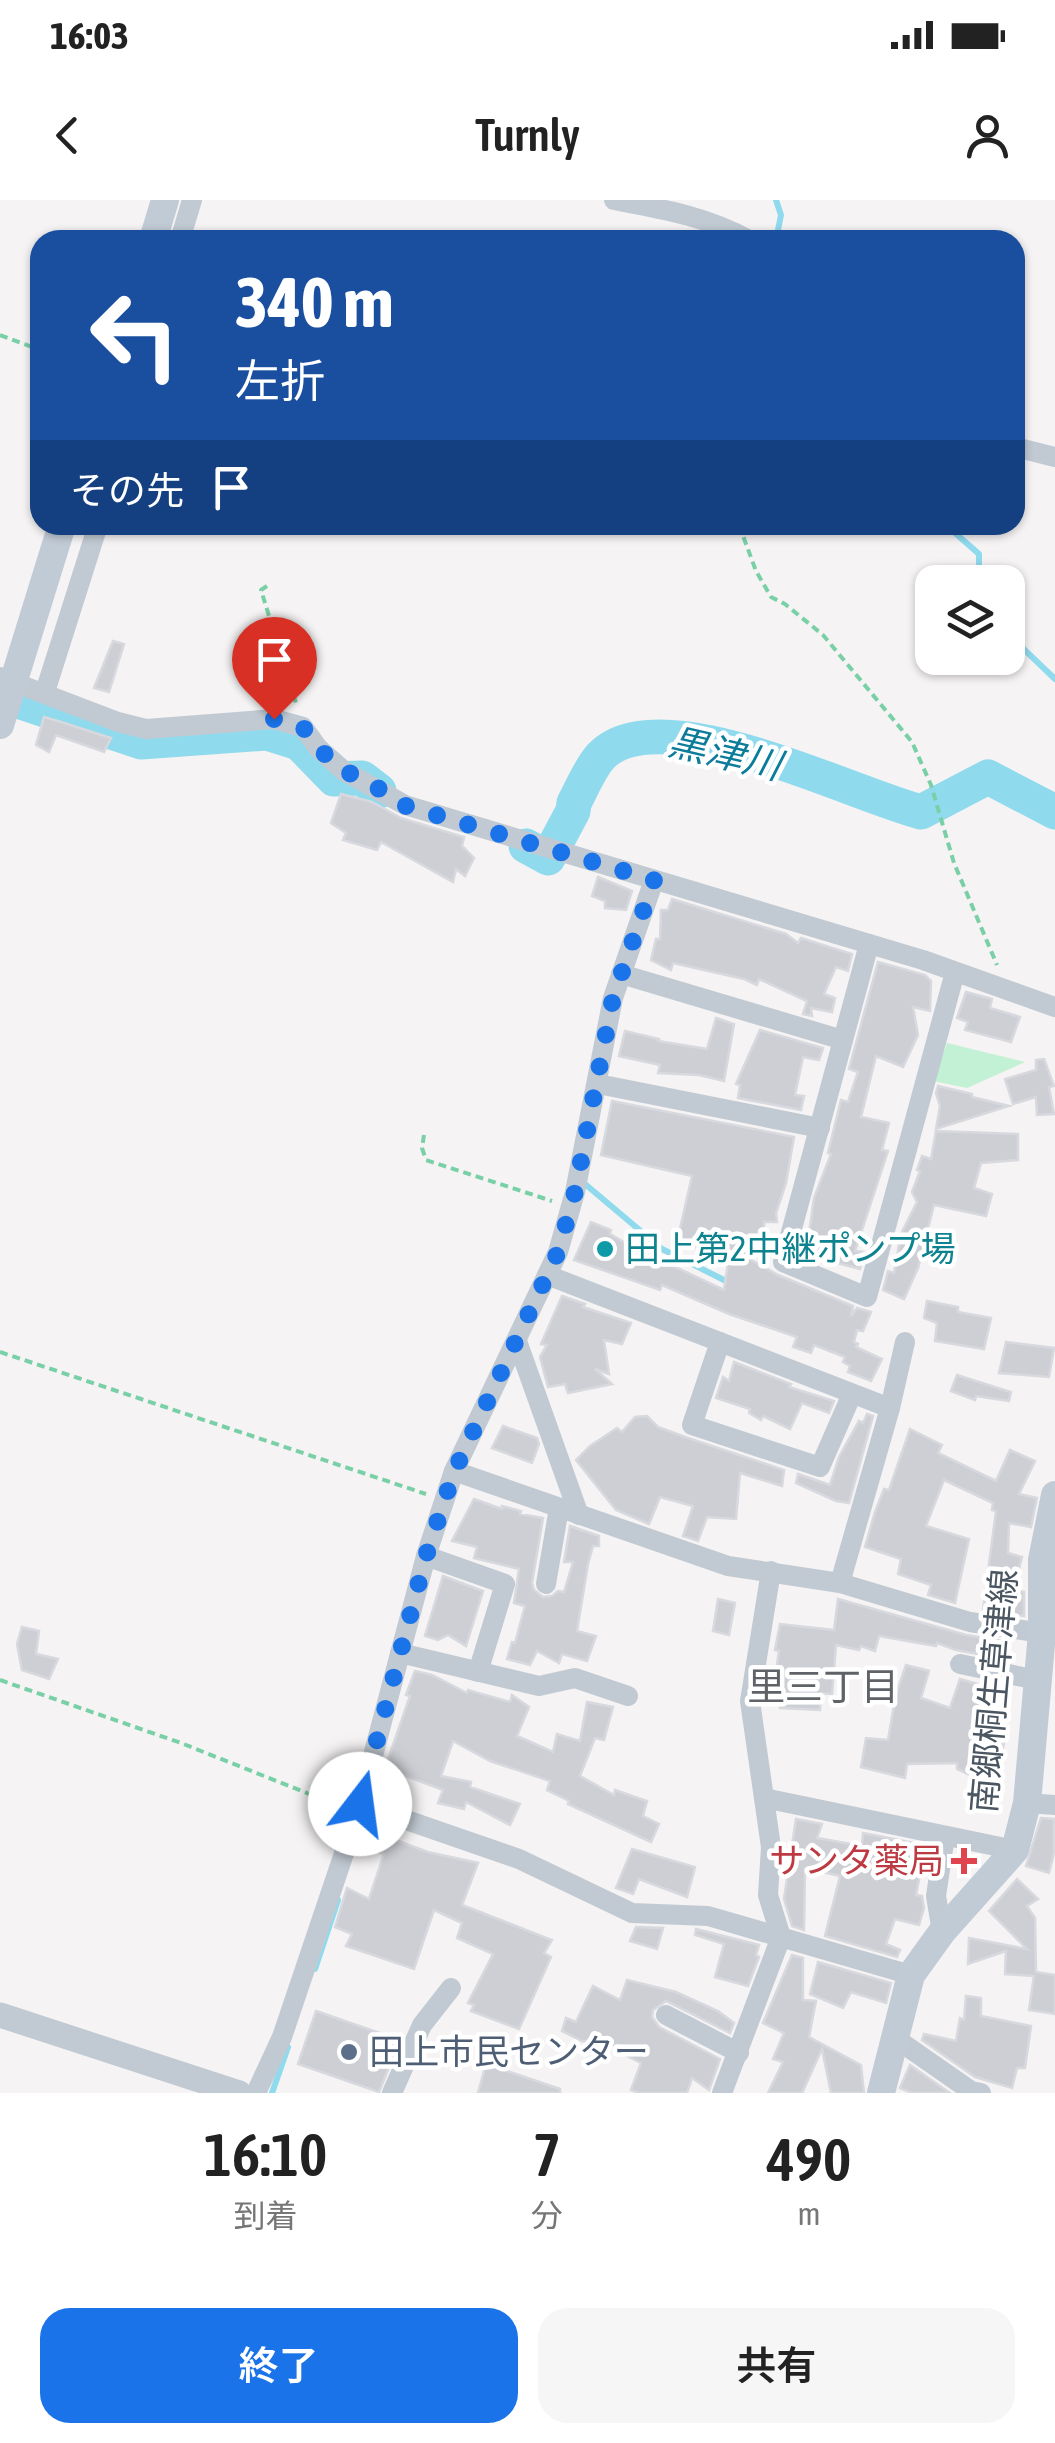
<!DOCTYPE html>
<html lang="ja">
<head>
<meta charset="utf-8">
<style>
  :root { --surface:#fff; --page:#f6f6f6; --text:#222; --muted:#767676; --accent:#1a73e8 }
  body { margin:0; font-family:"Asap Condensed","Noto Sans JP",sans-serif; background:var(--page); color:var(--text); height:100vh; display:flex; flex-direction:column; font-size:38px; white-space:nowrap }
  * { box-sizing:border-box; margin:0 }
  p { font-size:32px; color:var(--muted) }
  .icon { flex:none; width:55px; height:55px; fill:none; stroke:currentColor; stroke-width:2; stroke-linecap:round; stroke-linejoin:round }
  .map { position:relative; height:1893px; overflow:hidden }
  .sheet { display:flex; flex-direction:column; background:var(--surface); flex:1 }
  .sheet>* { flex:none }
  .top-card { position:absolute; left:30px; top:30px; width:995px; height:305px; border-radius:30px; box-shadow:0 2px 8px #0004; background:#1a4fa0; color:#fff; overflow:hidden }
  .tools { position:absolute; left:915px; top:365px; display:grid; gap:20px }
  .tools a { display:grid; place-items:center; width:110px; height:110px; border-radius:20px; background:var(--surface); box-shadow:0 2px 8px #0004; font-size:50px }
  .pin { position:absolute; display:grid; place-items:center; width:85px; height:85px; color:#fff; margin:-102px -42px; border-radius:50% 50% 50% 0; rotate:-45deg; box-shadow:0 0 10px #0007 }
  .pin .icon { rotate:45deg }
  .me { position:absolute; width:110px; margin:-55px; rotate:15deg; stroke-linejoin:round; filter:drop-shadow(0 0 8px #0008) }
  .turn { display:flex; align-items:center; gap:35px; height:210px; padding:0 40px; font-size:45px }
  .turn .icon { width:130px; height:130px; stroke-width:2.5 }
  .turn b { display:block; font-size:70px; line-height:85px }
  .then { display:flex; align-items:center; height:95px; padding:0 40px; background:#0003; gap:20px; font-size:38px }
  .eta { display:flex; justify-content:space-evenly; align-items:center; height:170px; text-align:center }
  .eta b { font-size:60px; font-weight:600; line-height:70px }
  .cta { display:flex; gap:20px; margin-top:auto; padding:20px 40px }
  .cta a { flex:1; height:115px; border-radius:30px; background:var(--accent); color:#fff; font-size:40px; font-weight:600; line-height:115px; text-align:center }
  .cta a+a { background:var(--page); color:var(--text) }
  .status { display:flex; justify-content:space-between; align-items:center; height:70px; padding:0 50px; background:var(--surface); direction:ltr }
  .status svg { height:28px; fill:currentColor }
  header { display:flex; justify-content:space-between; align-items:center; height:130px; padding:0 40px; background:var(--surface); font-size:45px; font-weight:600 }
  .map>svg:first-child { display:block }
  .green { fill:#c3f1d5 }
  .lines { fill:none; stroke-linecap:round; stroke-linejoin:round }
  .stream { stroke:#90daee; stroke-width:6 }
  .river { stroke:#90daee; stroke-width:35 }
  .building { fill:#cdcfd5; stroke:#d7d9de; stroke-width:2.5 }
  .path { stroke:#7ad0a6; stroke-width:4; stroke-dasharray:8 5; stroke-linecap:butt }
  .minor { stroke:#c1cad2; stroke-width:20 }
  .tertiary { stroke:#c1cad2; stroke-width:25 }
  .secondary { stroke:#c1cbd6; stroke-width:28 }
  .route { stroke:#1a73e8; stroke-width:18; stroke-dasharray:0 32.4 }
  .culture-dot { fill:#0f9aa8; stroke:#fff; stroke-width:4 }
  .health-dot { fill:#e0444e; stroke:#fff; stroke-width:4 }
  .service-dot { fill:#5c6f8a; stroke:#fff; stroke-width:4 }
  .labels { text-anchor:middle; stroke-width:9; stroke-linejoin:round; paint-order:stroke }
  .culture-label { font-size:35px; fill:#0d838f; stroke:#fff; text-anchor:start }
  .street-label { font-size:35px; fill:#4a5661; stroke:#fff }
  .health-label { font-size:35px; fill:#be3a42; stroke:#fff; text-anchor:end }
  .service-label { font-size:35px; fill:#4e5e75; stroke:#fff; text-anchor:start }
  .water-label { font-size:38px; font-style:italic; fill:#0c7c9b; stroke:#fff }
  .neighbourhood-label { font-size:38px; fill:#5f6368; stroke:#fff }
</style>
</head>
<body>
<div class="status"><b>16:03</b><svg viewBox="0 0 49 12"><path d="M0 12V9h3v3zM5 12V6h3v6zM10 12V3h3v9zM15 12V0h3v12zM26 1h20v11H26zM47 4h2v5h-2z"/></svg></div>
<header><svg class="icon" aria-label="back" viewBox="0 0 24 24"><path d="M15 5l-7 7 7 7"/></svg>Turnly<svg class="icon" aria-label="person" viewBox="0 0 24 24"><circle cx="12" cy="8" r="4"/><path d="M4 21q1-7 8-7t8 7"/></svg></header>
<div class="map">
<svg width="1055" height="1893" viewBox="0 0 1055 1893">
  <rect width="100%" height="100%" fill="#f5f3f3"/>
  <path class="green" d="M 947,843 L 1025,862 L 967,888 L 933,881 Z"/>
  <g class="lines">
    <g class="stream">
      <path d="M 776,40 L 781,15 L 776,0"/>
      <path d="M 946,325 L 979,354 L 979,382"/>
      <path d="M 1008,434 L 1055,479"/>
      <path d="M 585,984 L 662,1049 L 732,1084"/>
      <path d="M 315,1769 L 338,1700"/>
      <path d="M 272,1893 L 288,1847"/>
    </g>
    <g class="river">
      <path d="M 0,495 L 141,542 L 267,533 L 299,543 L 334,579 L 362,578 L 379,591"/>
      <path d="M 526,646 L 548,658 L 573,611 L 574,603 C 582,588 590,568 601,556 C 658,496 851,594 921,612 L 988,577 L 1055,612"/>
    </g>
  </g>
  <g class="building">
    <path d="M 113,441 L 124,444 L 109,492 L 94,488 Z"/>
    <path d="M 44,517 L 61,522 L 111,538 L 104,552 L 56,535 L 49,552 L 36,545 Z"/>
    <path d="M 341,594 L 372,602 L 401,618 L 464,637 L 462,646 L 474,658 L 465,676 L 456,669 L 453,682 L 381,642 L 377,650 L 343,640 L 346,633 L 331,623 Z"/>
    <path d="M 598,677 L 632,691 L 626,710 L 605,708 L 605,701 L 592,696 Z"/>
    <path d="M 672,699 L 786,734 L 798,743 L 801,738 L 852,754 L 848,771 L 836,767 L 824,794 L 835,798 L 832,812 L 811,808 L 812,816 L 803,814 L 807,801 L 759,779 L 757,785 L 744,779 L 673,763 L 671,770 L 651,760 L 656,739 L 660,739 L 661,710 L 668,710 Z"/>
    <path d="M 878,762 L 925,775 L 931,781 L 930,811 L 913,807 L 918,835 L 903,867 L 876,856 L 861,917 L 889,923 L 882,950 L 888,951 L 855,1051 L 864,1052 L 860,1069 L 806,1055 L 814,998 L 831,954 L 828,953 L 841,900 L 848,902 L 858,872 L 849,869 Z"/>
    <path d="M 966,792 L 992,799 L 990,808 L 1020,817 L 1011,842 L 965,830 L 968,822 L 957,818 Z"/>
    <path d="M 716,818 L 734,824 L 724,881 L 699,875 L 658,873 L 660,865 L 619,856 L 625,831 L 659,839 L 658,841 L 707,849 Z"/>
    <path d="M 760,830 L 823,848 L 819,860 L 803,857 L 795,895 L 804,896 L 801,910 L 738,898 L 740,885 L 736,884 Z"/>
    <path d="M 1044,859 L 1054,886 L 1049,887 L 1054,914 L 1037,915 L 1036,897 L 1013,904 L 1005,879 L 1036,870 L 1036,860 Z"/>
    <path d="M 938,886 L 972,894 L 972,897 L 1009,906 L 936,929 L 940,906 L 936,893 Z"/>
    <path d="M 612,901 L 794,937 L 786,983 L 776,1013 L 777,1022 L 764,1022 L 764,1032 L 759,1030 L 754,1042 L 738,1038 L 752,1047 L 748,1058 L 778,1075 L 853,1106 L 851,1116 L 857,1108 L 871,1112 L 863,1131 L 857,1130 L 854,1142 L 858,1144 L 856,1147 L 882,1159 L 871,1181 L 848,1172 L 850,1166 L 843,1162 L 845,1157 L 814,1145 L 811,1153 L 793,1147 L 797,1137 L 729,1114 L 662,1085 L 660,1090 L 574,1060 L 591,1022 L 611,1030 L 610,1034 L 631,1046 L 724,1090 L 729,1056 L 677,1042 L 692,976 L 601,955 Z"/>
    <path d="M 936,931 L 1018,934 L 1018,960 L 981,963 L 974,988 L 992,994 L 986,1016 L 934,1005 L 918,1068 L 904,1099 L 883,1090 L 888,1071 L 894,1073 L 901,1034 L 917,1002 L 912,992 L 920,971 L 917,970 L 922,956 L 931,959 Z"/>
    <path d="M 562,1096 L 585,1104 L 583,1107 L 631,1123 L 622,1144 L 604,1140 L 609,1174 L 595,1169 L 612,1184 L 568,1193 L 565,1184 L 548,1187 L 540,1157 L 547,1145 L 541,1144 Z"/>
    <path d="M 927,1101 L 958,1107 L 958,1112 L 991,1118 L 984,1149 L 935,1141 L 937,1123 L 924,1118 Z"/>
    <path d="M 1006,1142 L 1054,1148 L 1049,1177 L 999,1173 Z"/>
    <path d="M 734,1162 L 791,1184 L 789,1187 L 834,1201 L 829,1213 L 802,1203 L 790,1229 L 763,1216 L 761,1220 L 749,1213 L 750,1209 L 716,1198 L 723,1177 L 729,1181 Z"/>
    <path d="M 957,1175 L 1011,1192 L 1009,1201 L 976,1196 L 975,1200 L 951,1191 Z"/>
    <path d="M 867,1214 L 873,1216 L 849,1303 L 836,1301 L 796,1283 L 798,1274 L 830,1285 L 839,1257 L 859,1221 L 863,1223 Z"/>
    <path d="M 647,1216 L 658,1227 L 688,1238 L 784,1270 L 782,1286 L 740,1273 L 736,1319 L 707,1317 L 698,1341 L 683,1336 L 693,1306 L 660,1297 L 649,1324 L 616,1310 L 576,1260 L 590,1246 L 617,1228 L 622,1232 L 635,1217 Z"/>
    <path d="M 503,1226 L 537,1238 L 539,1244 L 532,1263 L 492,1248 Z"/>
    <path d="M 910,1229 L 942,1245 L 938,1253 L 996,1281 L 1010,1250 L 1035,1261 L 1019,1294 L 1037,1298 L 1031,1327 L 1009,1323 L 1008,1353 L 1022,1357 L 1013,1391 L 1024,1392 L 1024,1416 L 983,1410 L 996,1311 L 992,1310 L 993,1303 L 944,1280 L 926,1326 L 969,1339 L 955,1403 L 928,1395 L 931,1385 L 898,1374 L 901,1359 L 865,1347 L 875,1312 L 884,1289 L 889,1290 Z"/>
    <path d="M 474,1299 L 502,1309 L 502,1306 L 521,1311 L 520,1314 L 543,1318 L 532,1383 L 534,1390 L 543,1397 L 552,1396 L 558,1391 L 564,1392 L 573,1362 L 564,1362 L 570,1326 L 599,1336 L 599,1346 L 593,1346 L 588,1364 L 577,1431 L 596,1436 L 587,1461 L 562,1454 L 559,1463 L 537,1451 L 530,1465 L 507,1459 L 512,1442 L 515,1443 L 525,1406 L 514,1403 L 519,1369 L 474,1358 L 477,1347 L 452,1341 Z"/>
    <path d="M 443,1376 L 483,1391 L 466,1446 L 448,1435 L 438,1440 L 425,1436 Z"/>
    <path d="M 718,1399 L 735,1403 L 729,1435 L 713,1431 Z"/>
    <path d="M 838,1399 L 966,1435 L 1008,1442 L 1006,1459 L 956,1450 L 937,1443 L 936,1446 L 879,1436 L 875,1451 L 861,1446 L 859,1450 L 836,1445 L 832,1494 L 821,1493 L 820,1510 L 780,1508 L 781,1497 L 772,1497 L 779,1451 L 775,1450 L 780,1424 L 834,1430 Z"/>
    <path d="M 22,1427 L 39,1431 L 36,1454 L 58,1459 L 49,1479 L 22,1470 L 17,1444 Z"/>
    <path d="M 906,1465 L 929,1471 L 921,1498 L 950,1508 L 960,1479 L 988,1487 L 983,1514 L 999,1519 L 995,1542 L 1004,1544 L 995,1575 L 971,1568 L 968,1574 L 957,1569 L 957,1563 L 907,1564 L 905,1578 L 861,1567 L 866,1538 L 888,1540 L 896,1494 Z"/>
    <path d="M 415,1471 L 432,1475 L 467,1493 L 468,1490 L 510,1502 L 512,1495 L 529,1507 L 517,1536 L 553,1552 L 557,1534 L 580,1541 L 587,1502 L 613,1507 L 604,1540 L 595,1538 L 580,1576 L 614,1595 L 615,1590 L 647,1601 L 643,1616 L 659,1624 L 651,1642 L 568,1604 L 569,1601 L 547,1590 L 550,1581 L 490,1561 L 453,1541 L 441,1576 L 471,1582 L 470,1587 L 520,1604 L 510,1625 L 466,1602 L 464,1609 L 438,1603 L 443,1590 L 385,1568 L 410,1496 L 406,1495 Z"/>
    <path d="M 1041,1618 L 1054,1619 L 1054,1653 L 1049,1673 L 1026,1666 Z"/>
    <path d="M 796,1619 L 822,1624 L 817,1638 L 862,1646 L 863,1633 L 930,1646 L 927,1660 L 923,1659 L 916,1695 L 922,1696 L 924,1708 L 919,1725 L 895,1719 L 886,1744 L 900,1750 L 897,1757 L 825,1736 L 840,1676 L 805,1668 L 804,1730 L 792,1726 L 784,1699 Z"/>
    <path d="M 369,1622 L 388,1628 L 385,1636 L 428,1652 L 478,1663 L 462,1705 L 552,1740 L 544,1753 L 551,1757 L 519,1829 L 471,1811 L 474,1805 L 468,1803 L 493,1754 L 457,1738 L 462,1723 L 434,1710 L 414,1769 L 346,1746 L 352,1734 L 335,1727 L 347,1688 L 369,1699 L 384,1654 L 361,1645 Z"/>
    <path d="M 632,1649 L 695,1667 L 687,1697 L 639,1679 L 633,1694 L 616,1688 Z"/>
    <path d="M 1017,1679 L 1038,1699 L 1027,1706 L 1035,1718 L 1036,1772 L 1055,1775 L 1055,1814 L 1029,1810 L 1034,1776 L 1005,1774 L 1006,1751 L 968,1764 L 969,1738 L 1027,1749 L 989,1711 Z"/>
    <path d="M 636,1727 L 663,1728 L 657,1749 L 630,1741 Z"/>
    <path d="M 696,1729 L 759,1745 L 756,1755 L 759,1757 L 748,1786 L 715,1777 L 724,1744 L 695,1735 Z"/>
    <path d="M 792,1755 L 803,1758 L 803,1800 L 816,1801 L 809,1837 L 861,1865 L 864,1893 L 831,1893 L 822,1849 L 802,1893 L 768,1893 L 783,1862 L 773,1859 L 784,1833 L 763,1823 Z"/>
    <path d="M 818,1762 L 891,1783 L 886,1803 L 851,1792 L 843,1808 L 810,1794 Z"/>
    <path d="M 627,1780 L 676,1792 L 718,1811 L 734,1823 L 730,1833 L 666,1801 L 653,1810 L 652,1817 L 659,1827 L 720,1859 L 709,1890 L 692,1878 L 687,1893 L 639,1893 L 631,1890 L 641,1863 L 627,1856 L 629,1847 L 582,1841 L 562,1831 L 566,1818 L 576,1822 L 593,1786 L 620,1800 Z"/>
    <path d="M 966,1796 L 981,1798 L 981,1816 L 1031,1826 L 1025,1868 L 1017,1868 L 1012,1888 L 975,1877 L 922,1840 L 924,1834 L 956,1841 L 960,1818 L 964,1820 Z"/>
    <path d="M 316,1811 L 400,1840 L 379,1892 L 298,1864 Z"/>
    <path d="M 486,1864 L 560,1889 L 560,1893 L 478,1893 Z"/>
    <path d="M 910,1865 L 950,1893 L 912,1893 L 900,1888 Z"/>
  </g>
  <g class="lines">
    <g class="path">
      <path d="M 0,135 L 40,150"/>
      <path d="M 739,325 L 756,371 L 771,397 L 785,404 L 823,435 L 912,542 L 931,585 L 954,663 L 997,765"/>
      <path d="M 267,386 L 261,390 L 296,503"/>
      <path d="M 424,935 L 422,948 L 426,960 L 552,1001"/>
      <path d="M 0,1152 L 426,1294"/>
      <path d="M 0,1480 L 181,1543 L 342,1607"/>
    </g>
    <g class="minor">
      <path d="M 614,0 C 662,9 706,16 749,40"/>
      <path d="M 180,40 L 192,0"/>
      <path d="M 1015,247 L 1055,257"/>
      <path d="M 0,477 L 118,522 L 146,529 L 274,519 L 303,527 L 318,548 L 344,571 L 405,605 L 923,760 L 1055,807"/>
      <path d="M 45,492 L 98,325"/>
      <path d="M 869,744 L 783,1062 L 867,1097 L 955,772"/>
      <path d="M 621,774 L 843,840"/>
      <path d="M 598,884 L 820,928"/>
      <path d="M 547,1075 L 890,1208 L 905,1142"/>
      <path d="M 517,1141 L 579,1315"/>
      <path d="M 720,1142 L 692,1225 L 820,1267 L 852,1194"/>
      <path d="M 454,1271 L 728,1366 L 840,1383 L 970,1422 L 1042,1433"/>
      <path d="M 426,1356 L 505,1384 L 478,1472"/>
      <path d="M 840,1383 L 890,1208"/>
      <path d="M 546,1384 L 559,1308"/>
      <path d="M 400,1453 L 539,1486 L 575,1478 L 628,1496"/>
      <path d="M 960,1464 L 1037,1480"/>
      <path d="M 764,1598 L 1015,1650"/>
      <path d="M 1027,1603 L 1055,1605"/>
      <path d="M 360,1604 L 519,1659 L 632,1713 L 708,1716 L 911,1775"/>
      <path d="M 942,1732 L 936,1696 L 945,1636"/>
      <path d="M 666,1815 L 739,1853"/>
      <path d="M 895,1838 L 971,1891 L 981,1893"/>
      <path d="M 256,1893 L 282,1837 L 358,1612 L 426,1356 L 454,1271 L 558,1052 L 575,992 L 613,798 L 654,680"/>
      <path d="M 392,1893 L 422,1825 L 451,1788"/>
      <path d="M 722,1893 L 781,1737 L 768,1695 L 771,1647 L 750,1501 L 771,1371"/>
    </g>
    <path class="tertiary" d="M 0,1815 L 239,1893"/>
    <g class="secondary">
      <path d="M 153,40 L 165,0"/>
      <path d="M 0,525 L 62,325"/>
      <path d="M 881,1893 L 911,1775 L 942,1732 L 1015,1650 L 1027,1603 L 1042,1433 L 1042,1360 L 1055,1295"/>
    </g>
  </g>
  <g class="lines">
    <path class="route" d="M 274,519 L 303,527 L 318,548 L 344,571 L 362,578 L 406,606 L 654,680 L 613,798 L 575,992 L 558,1052 L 454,1272 L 426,1356 L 360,1604"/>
  </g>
  <circle class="culture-dot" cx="605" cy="1049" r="10"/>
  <path class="health-dot" d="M959 1646h10v10h10v10h-10v10h-10v-10h-10v-10h10z"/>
  <circle class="service-dot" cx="349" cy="1852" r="10"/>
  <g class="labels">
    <g class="culture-label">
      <text x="625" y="1061">田上第2中継ポンプ場</text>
    </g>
    <g class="street-label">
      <text transform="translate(994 1491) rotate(-85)" y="12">南郷桐生草津線</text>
    </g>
    <g class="health-label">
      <text x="944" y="1673">サンタ薬局</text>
    </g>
    <g class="service-label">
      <text x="369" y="1864">田上市民センター</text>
    </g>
    <g class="water-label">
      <text transform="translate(725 554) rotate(13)" y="13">黒津川</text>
    </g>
    <g class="neighbourhood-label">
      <text x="823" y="1500">里三丁目</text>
    </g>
  </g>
</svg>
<div class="tools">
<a><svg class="icon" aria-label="layers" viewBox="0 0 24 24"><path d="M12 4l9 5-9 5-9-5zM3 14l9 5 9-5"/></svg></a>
</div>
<div class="pin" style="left:274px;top:519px;background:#d93025"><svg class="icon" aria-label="arrive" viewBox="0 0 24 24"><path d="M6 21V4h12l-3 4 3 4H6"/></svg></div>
<svg class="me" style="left:360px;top:1604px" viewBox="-20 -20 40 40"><circle r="19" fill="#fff"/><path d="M0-13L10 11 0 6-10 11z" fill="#1a73e8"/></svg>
<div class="top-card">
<div class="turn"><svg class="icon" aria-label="left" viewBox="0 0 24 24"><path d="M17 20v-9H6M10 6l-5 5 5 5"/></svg><div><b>340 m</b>左折</div></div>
<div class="then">その先<svg class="icon" aria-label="arrive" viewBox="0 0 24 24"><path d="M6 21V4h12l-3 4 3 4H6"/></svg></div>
</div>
</div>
<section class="sheet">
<div class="eta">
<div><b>16:10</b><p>到着</p></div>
<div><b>7</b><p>分</p></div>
<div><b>490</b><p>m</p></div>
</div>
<div class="cta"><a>終了</a><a>共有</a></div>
</section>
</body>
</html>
